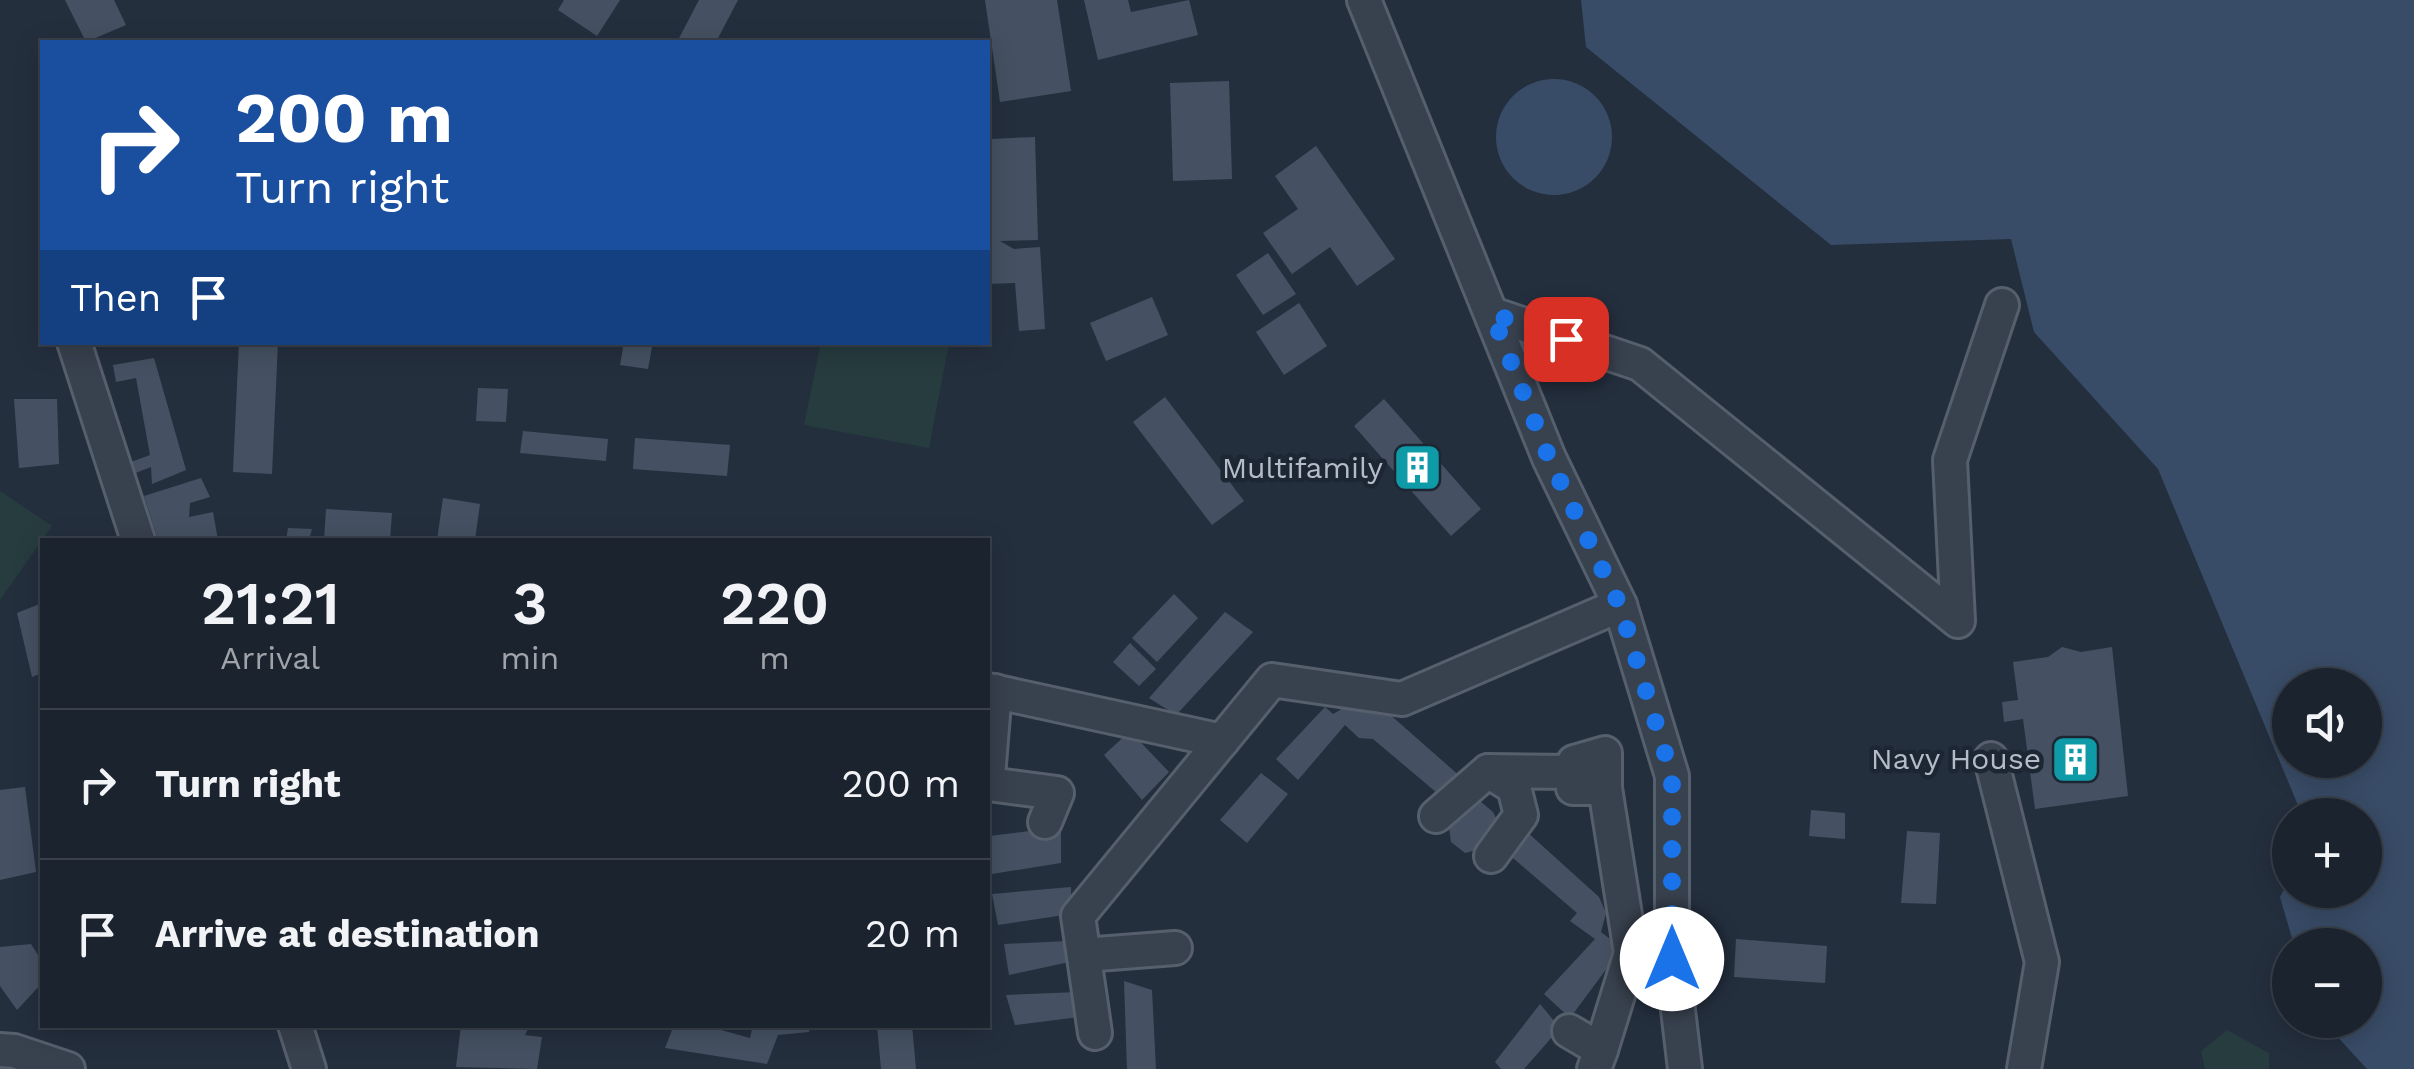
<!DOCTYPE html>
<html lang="en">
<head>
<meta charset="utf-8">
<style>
  :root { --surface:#1b232e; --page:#282f3a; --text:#f1f3f6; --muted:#a0a4aa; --line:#39404a }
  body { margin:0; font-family:"Work Sans",sans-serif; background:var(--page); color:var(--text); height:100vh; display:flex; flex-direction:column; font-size:38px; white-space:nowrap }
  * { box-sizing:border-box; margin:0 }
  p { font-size:32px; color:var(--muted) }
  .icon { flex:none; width:55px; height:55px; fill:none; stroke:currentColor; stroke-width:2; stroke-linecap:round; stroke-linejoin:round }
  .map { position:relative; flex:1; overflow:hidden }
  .side { position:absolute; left:40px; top:538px; width:950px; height:490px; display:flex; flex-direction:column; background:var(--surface); border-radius:0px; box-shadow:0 5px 25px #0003,0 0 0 2px var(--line) }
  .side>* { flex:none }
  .guide { position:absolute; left:40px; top:40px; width:950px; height:305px; border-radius:0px; box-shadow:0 5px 25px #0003,0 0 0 2px var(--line); background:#1a4fa0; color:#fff; overflow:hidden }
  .fabs { position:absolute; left:2272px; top:668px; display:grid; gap:20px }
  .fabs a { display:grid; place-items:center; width:110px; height:110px; border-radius:50%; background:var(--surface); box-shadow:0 5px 25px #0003,0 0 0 2px var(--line); font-size:50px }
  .pin { position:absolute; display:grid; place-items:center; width:85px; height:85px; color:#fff; margin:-42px; border-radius:20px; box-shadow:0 5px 15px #0006 }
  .me { position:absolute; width:110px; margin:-55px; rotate:0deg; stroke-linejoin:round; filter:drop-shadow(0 0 8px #0008) }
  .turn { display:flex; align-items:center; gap:35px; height:210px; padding:0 30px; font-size:45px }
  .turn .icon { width:130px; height:130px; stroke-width:2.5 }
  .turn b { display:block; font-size:70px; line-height:85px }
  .then { display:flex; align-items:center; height:95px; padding:0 30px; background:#0003; gap:20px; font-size:38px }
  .eta { display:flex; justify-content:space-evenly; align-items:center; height:170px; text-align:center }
  .eta b { font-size:60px; font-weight:600; line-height:70px }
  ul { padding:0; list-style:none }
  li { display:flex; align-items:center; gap:30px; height:150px; padding:0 30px; border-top:2px solid var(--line) }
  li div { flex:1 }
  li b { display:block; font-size:38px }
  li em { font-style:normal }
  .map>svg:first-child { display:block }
  .green { fill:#263c3f }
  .water { fill:#394c67; fill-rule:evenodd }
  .building { fill:#455162 }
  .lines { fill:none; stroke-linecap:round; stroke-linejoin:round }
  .minor-casing { stroke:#565f6c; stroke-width:38 }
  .minor { stroke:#38414e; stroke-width:32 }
  .route { stroke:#1a73e8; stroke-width:18; stroke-dasharray:0 32.4 }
  .labels { text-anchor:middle; stroke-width:9; stroke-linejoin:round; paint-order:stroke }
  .poi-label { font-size:30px; fill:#b4bcc9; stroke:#1d2633; text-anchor:end }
</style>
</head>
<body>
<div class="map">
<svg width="2414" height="1069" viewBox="0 0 2414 1069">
  <rect width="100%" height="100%" fill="#242f3e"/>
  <g class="green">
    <path d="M 821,342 L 949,343 L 929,448 L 804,425 Z"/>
    <path d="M 0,491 L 52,526 L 0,600 Z"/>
    <path d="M 2227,1030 L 2269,1053 L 2269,1069 L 2205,1069 L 2201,1051 Z"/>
  </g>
  <g class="water">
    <path d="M 1581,0 L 2414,0 L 2414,1069 L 2367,1069 L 2322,1020 L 2365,1020 L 2365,945 L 2294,945 L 2280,897 L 2290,878 L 2290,890 L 2365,890 L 2365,815 L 2302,815 L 2158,469 L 2034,332 L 2011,239 L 1831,245 L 1586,47 ZM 2290,685 L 2365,685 L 2365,760 L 2290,760 Z"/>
    <circle cx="1554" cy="137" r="58"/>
  </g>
  <g class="building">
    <path d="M 65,0 L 114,0 L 126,25 L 86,42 Z"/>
    <path d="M 564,0 L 620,0 L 597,36 L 558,10 Z"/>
    <path d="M 699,0 L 738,0 L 716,42 L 677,42 Z"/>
    <path d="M 985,0 L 1057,0 L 1071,91 L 1000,102 Z"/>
    <path d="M 1084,0 L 1128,0 L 1131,12 L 1189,0 L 1198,35 L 1098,60 Z"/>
    <path d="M 1229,81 L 1232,179 L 1173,181 L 1170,83 Z"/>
    <path d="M 988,127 L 991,127 L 991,139 L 1035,137 L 1038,240 L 1000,241 L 1014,249 L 1040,247 L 1045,329 L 1019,331 L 1015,283 L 988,284 Z"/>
    <path d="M 1316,146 L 1395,259 L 1357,286 L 1330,247 L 1292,274 L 1263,233 L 1298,209 L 1275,176 Z"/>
    <path d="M 1268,253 L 1296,294 L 1263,315 L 1236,275 Z"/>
    <path d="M 1152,297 L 1168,335 L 1106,361 L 1090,323 Z"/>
    <path d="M 1299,303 L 1327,346 L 1284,375 L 1256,332 Z"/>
    <path d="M 239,342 L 278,342 L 272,474 L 233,472 Z"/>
    <path d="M 624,342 L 653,342 L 648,369 L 620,365 Z"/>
    <path d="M 154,358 L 186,470 L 152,484 L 151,467 L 133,474 L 131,462 L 150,455 L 136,378 L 116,382 L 113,365 Z"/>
    <path d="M 478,388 L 508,389 L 506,422 L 476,421 Z"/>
    <path d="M 1165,397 L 1244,501 L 1212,525 L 1133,422 Z"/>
    <path d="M 14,399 L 57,399 L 59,464 L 19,468 Z"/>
    <path d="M 1384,399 L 1481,509 L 1451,536 L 1354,426 Z"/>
    <path d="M 523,431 L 608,439 L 606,461 L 520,453 Z"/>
    <path d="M 635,438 L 730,445 L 727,476 L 633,469 Z"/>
    <path d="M 201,478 L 210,497 L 190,503 L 189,517 L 213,512 L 218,540 L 158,540 L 144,496 Z"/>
    <path d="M 443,498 L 480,504 L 475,540 L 437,540 Z"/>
    <path d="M 326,509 L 392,513 L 390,540 L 324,540 Z"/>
    <path d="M 288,528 L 312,529 L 309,540 L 286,540 Z"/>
    <path d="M 1174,594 L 1198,618 L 1157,662 L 1132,638 Z"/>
    <path d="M 42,603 L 42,673 L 32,677 L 17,613 Z"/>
    <path d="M 1225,612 L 1253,632 L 1176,715 L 1149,698 Z"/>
    <path d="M 1130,643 L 1156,669 L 1139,686 L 1113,662 Z"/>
    <path d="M 2062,647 L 2081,652 L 2112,647 L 2128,796 L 2035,809 L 2023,719 L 2004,722 L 2002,702 L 2018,700 L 2013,662 L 2048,657 Z"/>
    <path d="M 1325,707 L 1333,714 L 1345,707 L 1387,712 L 1462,778 L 1443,798 L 1373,739 L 1359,738 L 1345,725 L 1298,780 L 1276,759 Z"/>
    <path d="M 1130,731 L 1169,772 L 1142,800 L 1104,755 Z"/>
    <path d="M 1261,773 L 1288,794 L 1247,843 L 1220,820 Z"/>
    <path d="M 25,787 L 36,872 L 0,880 L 0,790 Z"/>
    <path d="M 1474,796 L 1493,812 L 1498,822 L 1484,848 L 1465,853 L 1451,842 L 1448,821 Z"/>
    <path d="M 1811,810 L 1845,813 L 1845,839 L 1809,836 Z"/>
    <path d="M 1061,827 L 1061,863 L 992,874 L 989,836 Z"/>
    <path d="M 1526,831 L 1599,897 L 1606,913 L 1601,932 L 1622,948 L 1570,1018 L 1544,994 L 1595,939 L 1570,921 L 1577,913 L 1506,852 Z"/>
    <path d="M 1907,831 L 1940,833 L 1936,904 L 1901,903 Z"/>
    <path d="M 1071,887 L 1071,914 L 998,925 L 992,894 Z"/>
    <path d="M 1736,939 L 1827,946 L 1825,983 L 1734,977 Z"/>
    <path d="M 1068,941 L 1074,961 L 1009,975 L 1004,944 Z"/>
    <path d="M 31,944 L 42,961 L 42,983 L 17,1010 L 0,986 L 0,947 Z"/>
    <path d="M 1124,981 L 1152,990 L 1156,1069 L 1127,1069 Z"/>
    <path d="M 1078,992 L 1079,1017 L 1015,1025 L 1006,995 Z"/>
    <path d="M 1540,1004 L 1560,1028 L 1524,1069 L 1501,1069 L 1495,1062 Z"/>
    <path d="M 461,1025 L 530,1025 L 525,1035 L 542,1037 L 537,1069 L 456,1067 Z"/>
    <path d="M 674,1025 L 703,1025 L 750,1038 L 753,1025 L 810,1025 L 809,1032 L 778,1035 L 767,1064 L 665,1048 Z"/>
    <path d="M 877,1025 L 912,1025 L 916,1069 L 881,1069 Z"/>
  </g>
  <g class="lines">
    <defs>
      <g id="minor">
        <path d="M 1364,0 L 1549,458 L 1620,605 L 1672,776 L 1672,959 L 1685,1069"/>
        <path d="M 1492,314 L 1640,364 L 1958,621 L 1950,460 L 2002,305"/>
        <path d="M 74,342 L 138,540"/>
        <path d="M 988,690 L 1222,741"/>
        <path d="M 1991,759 L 2042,962 L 2024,1069"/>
        <path d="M 1488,771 L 1514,787 L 1521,815 L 1491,856"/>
        <path d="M 988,776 L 995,691"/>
        <path d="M 988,784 L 1057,793 L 1045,822"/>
        <path d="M 1436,816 L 1488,771 L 1574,772"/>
        <path d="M 1084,955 L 1175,948"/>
        <path d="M 295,1025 L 309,1069"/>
        <path d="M 1569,1031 L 1601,1050 L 1594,1069"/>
        <path d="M 1095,1033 L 1078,916 L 1272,680 L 1402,699 L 1620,605"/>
        <path d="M 0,1050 L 14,1051 L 68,1069"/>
        <path d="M 1601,1050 L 1631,953 L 1605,788 L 1605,753 L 1574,762 L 1573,788 L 1605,788"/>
      </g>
    </defs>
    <use href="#minor" class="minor-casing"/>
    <use href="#minor" class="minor"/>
  </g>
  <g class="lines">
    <path class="route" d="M 1566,339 L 1492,314 L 1549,458 L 1620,606 L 1672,776 L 1672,959"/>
  </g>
  <defs>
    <symbol id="building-square" viewBox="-11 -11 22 22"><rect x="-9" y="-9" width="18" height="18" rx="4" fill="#0f9aa8" stroke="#1d2633"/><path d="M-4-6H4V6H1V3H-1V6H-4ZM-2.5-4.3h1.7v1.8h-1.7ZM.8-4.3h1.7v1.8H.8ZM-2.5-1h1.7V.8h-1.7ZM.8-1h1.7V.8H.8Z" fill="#fff"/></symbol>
  </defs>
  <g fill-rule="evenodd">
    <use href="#building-square" x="1390" y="440" width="55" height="55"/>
    <use href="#building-square" x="2048" y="732" width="55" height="55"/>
  </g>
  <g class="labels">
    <g class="poi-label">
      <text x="1383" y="478">Multifamily</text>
      <text x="2041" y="769">Navy House</text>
    </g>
  </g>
</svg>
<div class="fabs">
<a><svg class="icon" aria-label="sound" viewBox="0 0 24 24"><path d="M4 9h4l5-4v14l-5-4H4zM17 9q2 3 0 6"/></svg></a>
<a>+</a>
<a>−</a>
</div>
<div class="pin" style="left:1566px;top:339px;background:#d93025"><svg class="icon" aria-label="arrive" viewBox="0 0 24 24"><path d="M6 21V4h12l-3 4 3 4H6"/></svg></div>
<svg class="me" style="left:1672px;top:959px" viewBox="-20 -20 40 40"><circle r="19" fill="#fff"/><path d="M0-13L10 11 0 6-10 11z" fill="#1a73e8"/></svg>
<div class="guide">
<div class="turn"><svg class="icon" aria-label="right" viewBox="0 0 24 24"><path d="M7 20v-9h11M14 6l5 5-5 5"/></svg><div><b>200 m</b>Turn right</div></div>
<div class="then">Then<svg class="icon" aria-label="arrive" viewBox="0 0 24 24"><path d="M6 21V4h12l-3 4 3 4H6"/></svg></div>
</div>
<section class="side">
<div class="eta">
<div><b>21:21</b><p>Arrival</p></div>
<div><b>3</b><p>min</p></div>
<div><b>220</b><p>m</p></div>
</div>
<ul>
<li><svg class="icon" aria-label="right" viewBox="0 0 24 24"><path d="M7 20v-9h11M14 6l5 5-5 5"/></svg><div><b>Turn right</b></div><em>200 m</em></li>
<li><svg class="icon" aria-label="arrive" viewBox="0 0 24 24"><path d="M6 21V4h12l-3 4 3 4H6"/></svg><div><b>Arrive at destination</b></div><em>20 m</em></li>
</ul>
</section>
</div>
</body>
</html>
